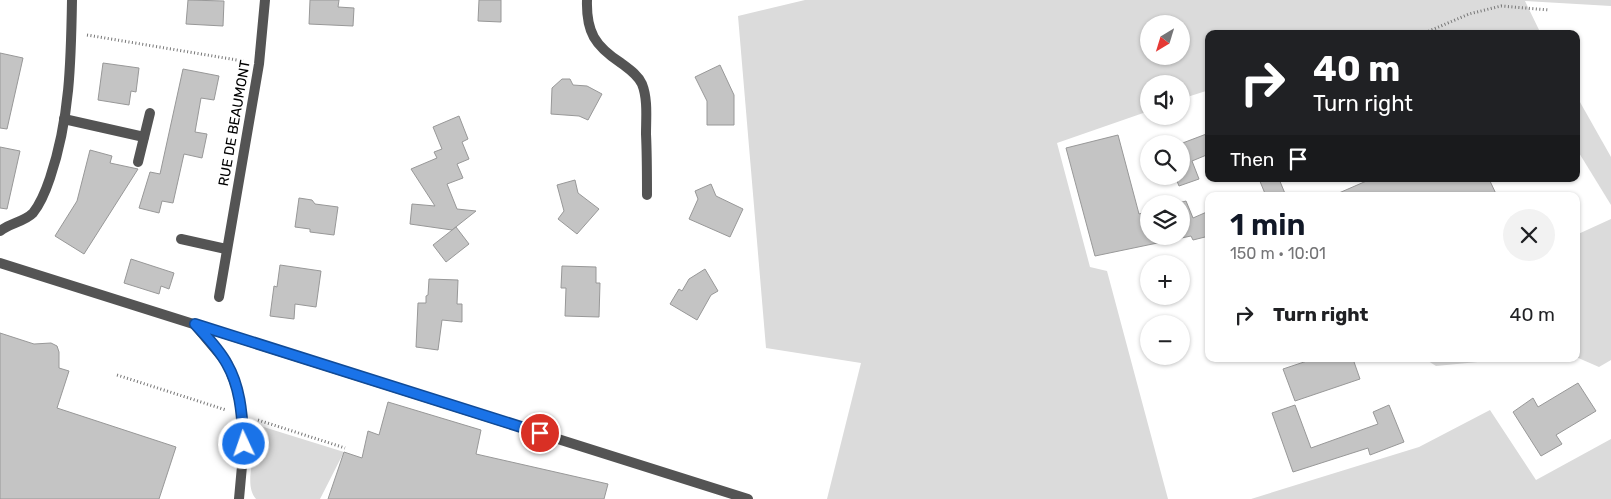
<!DOCTYPE html>
<html lang="en">
<head>
<meta charset="utf-8">
<style>
  :root { --surface:#fff; --page:#f2f2f2; --text:#202124; --muted:#757577; --accent:#111827 }
  body { margin:0; font-family:Rubik,sans-serif; background:var(--page); color:var(--text); height:100vh; display:flex; flex-direction:column; font-size:19px; white-space:nowrap }
  * { box-sizing:border-box; margin:0 }
  p { font-size:16px; color:var(--muted) }
  .icon { flex:none; width:28px; height:28px; fill:none; stroke:currentColor; stroke-width:2; stroke-linecap:round; stroke-linejoin:round }
  .map { position:relative; flex:1; overflow:hidden }
  .drawer { position:absolute; left:1205px; top:192px; width:375px; height:170px; display:flex; flex-direction:column; background:var(--surface); border-radius:10px; box-shadow:0 1px 4px #0004 }
  .drawer>* { flex:none }
  .banner { position:absolute; left:1205px; top:30px; width:375px; height:152px; border-radius:10px; box-shadow:0 1px 4px #0004; background:#202124; color:#fff; overflow:hidden }
  .needle { width:32px; rotate:218deg }
  .controls { position:absolute; left:1140px; top:15px; display:grid; gap:10px }
  .controls a { display:grid; place-items:center; width:50px; height:50px; border-radius:50%; background:var(--surface); box-shadow:0 1px 4px #0004; font-size:25px }
  .pin { position:absolute; display:grid; place-items:center; width:42px; height:42px; color:#fff; margin:-21px; border:2px solid #fff; border-radius:50%; box-shadow:0 1px 5px #0007 }
  .me { position:absolute; width:55px; margin:-28px; rotate:357deg; stroke-linejoin:round; filter:drop-shadow(0 0 4px #0008) }
  .turn { display:flex; align-items:center; gap:18px; height:105px; padding:0 25px; font-size:22px }
  .turn .icon { width:65px; height:65px; stroke-width:2.5 }
  .turn b { display:block; font-size:35px; line-height:42px }
  .then { display:flex; align-items:center; height:48px; padding:0 25px; background:#0003; gap:10px; font-size:19px }
  .round { display:grid; place-items:center; flex:none; width:52px; height:52px; border-radius:26px; background:var(--page) }
  .summary { display:flex; align-items:center; justify-content:space-between; height:85px; padding:0 25px }
  h1 { font-size:30px; font-weight:600; line-height:38px; color:var(--accent) }
  ul { padding:0; list-style:none }
  li { display:flex; align-items:center; gap:15px; height:75px; padding:0 25px }
  li div { flex:1 }
  li b { display:block; font-size:19px }
  li em { font-style:normal }
  .map>svg:first-child { display:block }
  .green { fill:#dbdbdb; fill-rule:evenodd }
  .building { fill:#c4c4c4; stroke:#989898 }
  .lines { fill:none; stroke-linecap:round; stroke-linejoin:round }
  .path { stroke:#767676; stroke-width:3; stroke-dasharray:1 2.5; stroke-linecap:butt }
  .lane { stroke:#545454; stroke-width:10 }
  .street { stroke:#545454; stroke-width:10 }
  .route-casing { stroke:#114b97; stroke-width:12 }
  .route { stroke:#1a73e8; stroke-width:9 }
  .labels { text-anchor:middle; stroke-width:4; stroke-linejoin:round; paint-order:stroke }
  .street-label { font-size:14px; fill:#000; stroke:#fff }
</style>
</head>
<body>
<div class="map">
<svg width="1611" height="499" viewBox="0 0 1611 499">
  <rect width="100%" height="100%" fill="#fff"/>
  <g class="green">
    <path d="M 805,0 L 1611,0 L 1611,6 L 1525,1 L 1541,34 L 1209,34 L 1209,88 L 1206,91 L 1181,99 L 1181,84 L 1149,84 L 1149,111 L 1057,143 L 1090,267 L 1107,271 L 1168,499 L 827,499 L 861,363 L 766,348 L 738,16 ZM 1149,24 L 1181,24 L 1181,56 L 1149,56 Z"/>
    <path d="M 1576,95 L 1611,157 L 1611,205 L 1576,148 Z"/>
    <path d="M 1611,219 L 1611,360 L 1599,367 L 1576,357 L 1576,235 Z"/>
    <path d="M 1425,359 L 1509,359 L 1436,366 Z"/>
    <path d="M 1490,410 L 1536,480 L 1611,439 L 1611,499 L 1251,499 L 1419,447 Z"/>
    <path d="M 254,424 L 344,452 L 320,499 L 256,499 C 245,487 253,463 254,448 C 255,440 254,432 254,424 Z"/>
  </g>
  <g class="building">
    <path d="M 188,0 L 224,1 L 223,26 L 186,24 Z"/>
    <path d="M 310,0 L 339,0 L 338,7 L 354,8 L 353,26 L 309,24 Z"/>
    <path d="M 479,0 L 501,0 L 501,22 L 478,21 Z"/>
    <path d="M 0,53 L 23,58 L 7,129 L 0,128 Z"/>
    <path d="M 103,63 L 139,68 L 136,92 L 131,91 L 129,105 L 98,100 Z"/>
    <path d="M 720,65 L 734,95 L 734,125 L 707,125 L 707,101 L 695,77 Z"/>
    <path d="M 183,69 L 219,76 L 214,100 L 201,98 L 195,132 L 207,134 L 202,158 L 184,154 L 173,203 L 162,201 L 159,213 L 139,208 L 150,172 L 160,174 Z"/>
    <path d="M 562,79 L 570,79 L 573,85 L 587,86 L 602,94 L 588,120 L 579,116 L 551,114 L 552,88 Z"/>
    <path d="M 459,116 L 468,139 L 462,142 L 469,159 L 457,164 L 463,178 L 447,184 L 457,209 L 476,211 L 452,230 L 410,224 L 412,204 L 435,206 L 411,169 L 437,158 L 434,152 L 442,149 L 433,127 Z"/>
    <path d="M 1209,133 L 1209,154 L 1192,161 L 1199,179 L 1179,186 L 1175,176 L 1181,176 L 1180,144 Z"/>
    <path d="M 1118,135 L 1139,214 L 1149,211 L 1149,236 L 1181,236 L 1181,204 L 1175,204 L 1186,201 L 1193,218 L 1209,211 L 1209,236 L 1193,240 L 1191,236 L 1095,256 L 1066,148 Z"/>
    <path d="M 0,147 L 20,151 L 7,209 L 0,208 Z"/>
    <path d="M 90,150 L 112,156 L 110,163 L 138,169 L 84,254 L 55,236 L 77,201 Z"/>
    <path d="M 1259,179 L 1279,179 L 1286,196 L 1266,196 Z"/>
    <path d="M 1371,179 L 1489,179 L 1497,196 L 1332,196 Z"/>
    <path d="M 575,180 L 578,193 L 599,209 L 577,234 L 558,219 L 564,211 L 557,185 Z"/>
    <path d="M 711,184 L 716,196 L 743,209 L 730,237 L 689,219 L 698,199 L 695,191 Z"/>
    <path d="M 299,198 L 312,200 L 315,204 L 338,207 L 334,235 L 310,232 L 310,229 L 295,227 Z"/>
    <path d="M 456,227 L 469,244 L 446,262 L 433,245 Z"/>
    <path d="M 131,259 L 174,273 L 169,289 L 161,286 L 159,294 L 124,283 Z"/>
    <path d="M 280,265 L 321,271 L 316,307 L 295,304 L 294,319 L 270,316 L 274,286 L 277,287 Z"/>
    <path d="M 562,266 L 596,267 L 596,283 L 600,283 L 599,317 L 565,316 L 566,288 L 561,288 Z"/>
    <path d="M 705,269 L 718,291 L 711,295 L 697,320 L 670,304 L 679,289 L 682,291 L 689,279 Z"/>
    <path d="M 429,279 L 458,280 L 457,304 L 462,304 L 462,322 L 442,320 L 438,350 L 416,347 L 418,303 L 426,303 L 426,296 L 428,295 Z"/>
    <path d="M 0,333 L 34,344 L 51,343 L 57,346 L 59,352 L 59,368 L 69,371 L 57,408 L 176,447 L 159,499 L 0,499 Z"/>
    <path d="M 1313,359 L 1353,359 L 1360,379 L 1295,401 L 1283,369 Z"/>
    <path d="M 1578,383 L 1596,411 L 1556,435 L 1562,444 L 1541,456 L 1513,412 L 1533,398 L 1538,407 Z"/>
    <path d="M 388,402 L 481,430 L 476,454 L 608,484 L 604,499 L 328,499 L 344,452 L 362,458 L 368,431 L 379,435 Z"/>
    <path d="M 1295,405 L 1311,448 L 1378,424 L 1373,412 L 1389,405 L 1404,442 L 1370,455 L 1368,448 L 1293,472 L 1272,413 Z"/>
  </g>
  <g class="lines">
    <g class="path">
      <path d="M 1422,34 L 1469,14 L 1501,6 L 1549,10"/>
      <path d="M 87,35 L 243,61"/>
      <path d="M 117,375 L 226,410"/>
      <path d="M 258,420 L 345,448"/>
    </g>
    <g class="lane">
      <path d="M 64,119 L 144,137"/>
      <path d="M 138,162 L 150,113"/>
      <path d="M 0,263 L 748,499"/>
      <path d="M 195,325 L 227,363 L 237,389 L 242,415 L 244,444 L 239,499"/>
    </g>
    <g class="street">
      <path d="M 587,0 C 586,32 595,46 621,63 C 629,69 638,75 642,84 C 648,99 646,118 646,134 C 647,154 647,174 647,195"/>
      <path d="M 0,231 C 10,223 24,222 33,213 C 41,203 46,190 50,178 C 70,119 71,61 72,0"/>
      <path d="M 181,239 L 226,249"/>
      <path d="M 219,297 L 259,64 L 265,0"/>
    </g>
  </g>
  <g class="lines">
    <defs>
      <path id="route" d="M 244,444 C 242,417 241,388 227,364 C 219,349 206,336 195,324 L 540,433"/>
    </defs>
    <use href="#route" class="route-casing"/>
    <use href="#route" class="route"/>
  </g>
  <g class="labels">
    <g class="street-label">
      <text transform="translate(234 123) rotate(-80)" y="5">RUE DE BEAUMONT</text>
    </g>
  </g>
</svg>
<div class="controls">
<a><svg class="needle" viewBox="-14 -14 28 28"><path d="M0-13l5 13h-10z" fill="#e53935"/><path d="M0 13l5-13h-10z" fill="#757577"/></svg></a>
<a><svg class="icon" aria-label="sound" viewBox="0 0 24 24"><path d="M4 9h4l5-4v14l-5-4H4zM17 9q2 3 0 6"/></svg></a>
<a><svg class="icon" aria-label="search" viewBox="0 0 24 24"><circle cx="10" cy="10" r="6"/><path d="M15 15l6 6"/></svg></a>
<a><svg class="icon" aria-label="layers" viewBox="0 0 24 24"><path d="M12 4l9 5-9 5-9-5zM3 14l9 5 9-5"/></svg></a>
<a>+</a>
<a>−</a>
</div>
<div class="pin" style="left:540px;top:433px;background:#d93025"><svg class="icon" aria-label="arrive" viewBox="0 0 24 24"><path d="M6 21V4h12l-3 4 3 4H6"/></svg></div>
<svg class="me" style="left:244px;top:444px" viewBox="-20 -20 40 40"><circle r="17" fill="#1a73e8" stroke="#fff" stroke-width="3"/><path d="M0-11L8 9 0 5-8 9z" fill="#fff"/></svg>
<div class="banner">
<div class="turn"><svg class="icon" aria-label="right" viewBox="0 0 24 24"><path d="M7 20v-9h11M14 6l5 5-5 5"/></svg><div><b>40 m</b>Turn right</div></div>
<div class="then">Then<svg class="icon" aria-label="arrive" viewBox="0 0 24 24"><path d="M6 21V4h12l-3 4 3 4H6"/></svg></div>
</div>
<section class="drawer">
<div class="summary"><div><h1>1 min</h1><p>150 m · 10:01</p></div><a class="round"><svg class="icon" aria-label="close" viewBox="0 0 24 24"><path d="M6 6l12 12M18 6L6 18"/></svg></a></div>
<ul>
<li><svg class="icon" aria-label="right" viewBox="0 0 24 24"><path d="M7 20v-9h11M14 6l5 5-5 5"/></svg><div><b>Turn right</b></div><em>40 m</em></li>
</ul>
</section>
</div>
</body>
</html>
